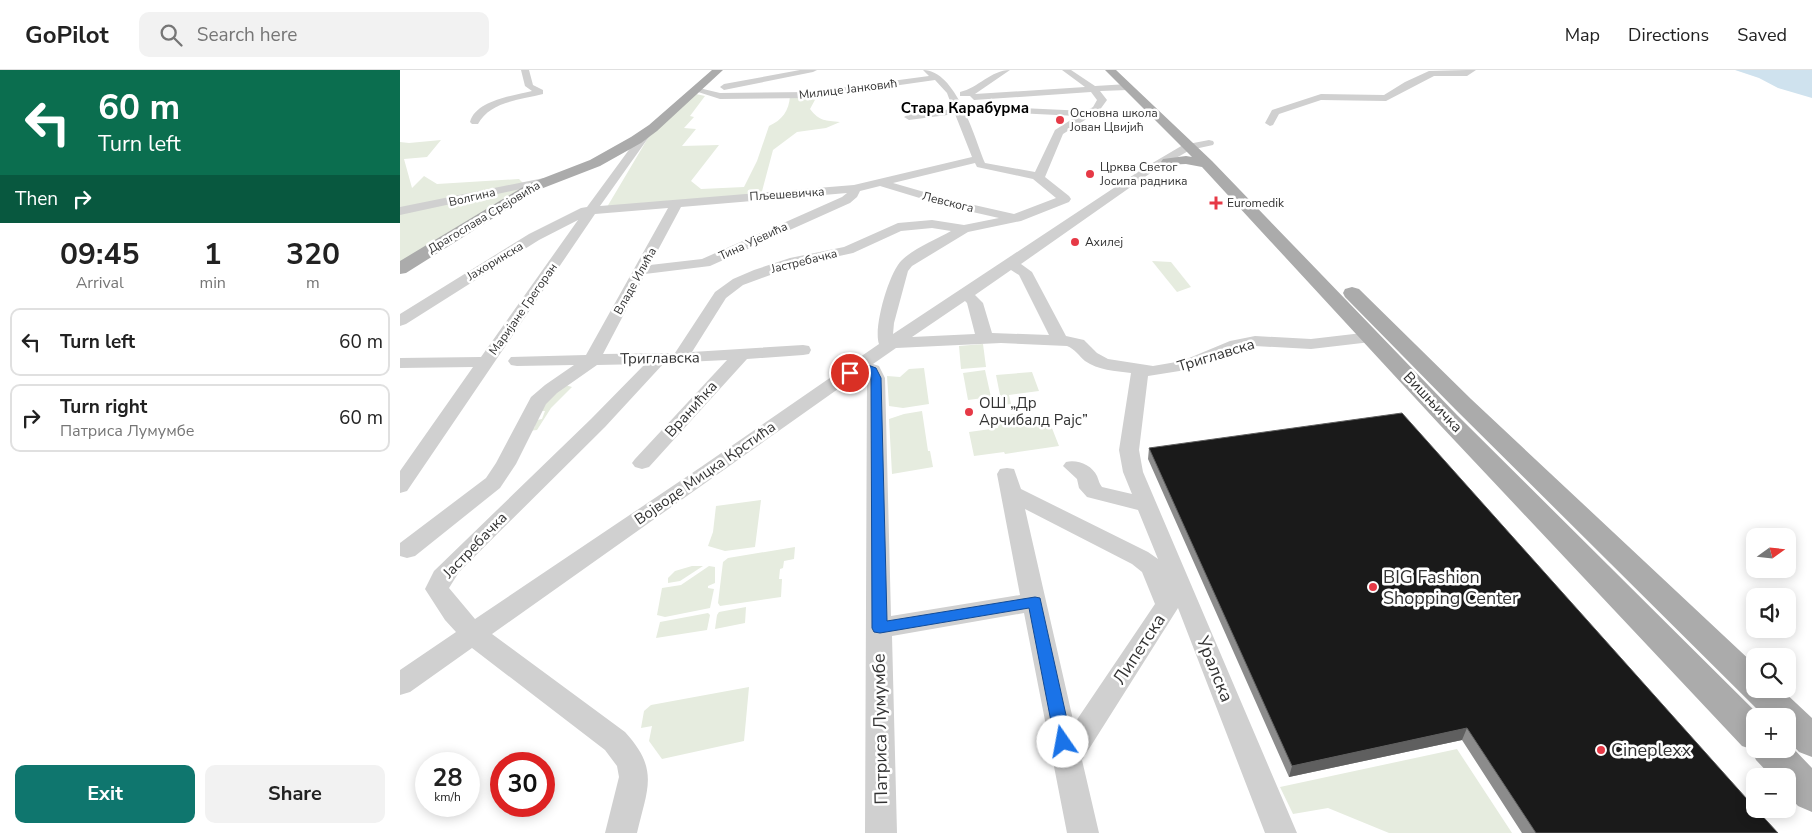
<!DOCTYPE html>
<html lang="en">
<head>
<meta charset="utf-8">
<style>
  :root { --surface:#fff; --page:#f2f2f2; --text:#222; --muted:#767676; --line:#e0e0e0; --accent:#0f766e }
  body { margin:0; font-family:"Nunito Sans",sans-serif; background:var(--page); color:var(--text); height:100vh; display:flex; flex-direction:column; font-size:19px; white-space:nowrap }
  * { box-sizing:border-box; margin:0 }
  p { font-size:16px; color:var(--muted) }
  .icon { flex:none; width:28px; height:28px; fill:none; stroke:currentColor; stroke-width:2; stroke-linecap:round; stroke-linejoin:round }
  .map { position:relative; flex:1; overflow:hidden }
  .drawer { display:flex; flex-direction:column; background:var(--surface); width:400px }
  .drawer>* { flex:none }
  .hud { background:#0b6e4f; color:#fff; overflow:hidden }
  .needle { width:32px; rotate:75deg }
  .fabs { position:absolute; left:1346px; top:458px; display:grid; gap:10px }
  .fabs a { display:grid; place-items:center; width:50px; height:50px; border-radius:10px; background:var(--surface); box-shadow:0 2px 12px #0003; font-size:25px }
  .speed { position:absolute; left:15px; top:682px; display:flex; gap:10px; font-size:25px; font-weight:700; text-align:center }
  .speed>* { display:grid; place-content:center; width:65px; height:65px; border-radius:50%; background:var(--surface); box-shadow:0 2px 12px #0003; line-height:1 }
  .speed small { font-size:12px; font-weight:400 }
  .speed .limit { border:8px solid #d22; background:#fff; color:#111 }
  .pin { position:absolute; display:grid; place-items:center; width:42px; height:42px; color:#fff; margin:-21px; border:2px solid #fff; border-radius:50%; box-shadow:0 1px 5px #0007 }
  .me { position:absolute; width:55px; margin:-28px; rotate:348deg; stroke-linejoin:round; filter:drop-shadow(0 0 4px #0008) }
  .turn { display:flex; align-items:center; gap:18px; height:105px; padding:0 15px; font-size:22px }
  .turn .icon { width:65px; height:65px; stroke-width:2.5 }
  .turn b { display:block; font-size:35px; line-height:42px }
  .then { display:flex; align-items:center; height:48px; padding:0 15px; background:#0003; gap:10px; font-size:19px }
  .eta { display:flex; justify-content:space-evenly; align-items:center; height:85px; text-align:center }
  .eta b { font-size:30px; font-weight:700; line-height:35px }
  .button { display:flex; gap:10px; margin-top:auto; padding:10px 15px }
  .button a { flex:1; height:58px; border-radius:10px; background:var(--accent); color:#fff; font-size:20px; font-weight:700; line-height:58px; text-align:center }
  .button a+a { background:var(--page); color:var(--text) }
  ul { padding:0; list-style:none }
  li { display:flex; align-items:center; gap:15px; height:68px; margin:0 10px 8px; padding:0 5px; border:2px solid var(--line); border-radius:10px }
  li div { flex:1 }
  li b { display:block; font-size:19px }
  li em { font-style:normal }
  header { display:flex; align-items:center; gap:30px; box-sizing:border-box; height:70px; padding:0 25px; background:var(--surface); border-bottom:1px solid var(--line) }
  header strong { font-size:24px }
  nav { display:flex; gap:28px; margin-inline-start:auto; font-size:18px }
  .search { width:350px; height:45px; background:var(--page); display:flex; align-items:center; gap:12px; box-sizing:border-box; padding:0 18px; border-radius:10px; color:var(--muted); font-size:19px }
  main { display:flex; flex:1; min-height:0 }
  .map>svg:first-child { display:block }
  .green { fill:#e6ecdf }
  .water { fill:#cfe2ee }
  .lines { fill:none; stroke-linecap:round; stroke-linejoin:round }
  .minor { fill:#d0d0d0; fill-rule:evenodd }
  .major { fill:#ababab; fill-rule:evenodd }
  .wall { fill:#8c8c8c }
  .shaded-wall { fill:#5f5f5f }
  .building { fill:#1a1a1a; stroke:#5f5f5f }
  .route { fill:#1a73e8; stroke:#114b97 }
  .poi-dot { fill:#e63946; stroke:#fff; stroke-width:2 }
  .labels { text-anchor:middle; stroke-width:5; stroke-linejoin:round; paint-order:stroke }
  .far-street-label { font-size:12px; fill:#333; stroke:#fff }
  .far-poi-label { font-size:12px; fill:#333; stroke:#fff; text-anchor:start }
  .far-quarter-label { font-size:15px; font-weight:bold; fill:#000; stroke:#fff }
  .street-label { font-size:15px; fill:#333; stroke:#fff }
  .poi-label { font-size:15px; fill:#333; stroke:#fff; text-anchor:start }
  .near-poi-label { font-size:18px; fill:#333; stroke:#fff; text-anchor:start }
  .near-street-label { font-size:18px; fill:#333; stroke:#fff }
</style>
</head>
<body>
<header>
<strong>GoPilot</strong>
<div class="search"><svg class="icon" aria-label="search" viewBox="0 0 24 24"><circle cx="10" cy="10" r="6"/><path d="M15 15l6 6"/></svg>Search here</div>
<nav><a>Map</a><a>Directions</a><a>Saved</a></nav>
</header>
<main>
<section class="drawer">
<div class="hud">
<div class="turn"><svg class="icon" aria-label="left" viewBox="0 0 24 24"><path d="M17 20v-9H6M10 6l-5 5 5 5"/></svg><div><b>60 m</b>Turn left</div></div>
<div class="then">Then<svg class="icon" aria-label="right" viewBox="0 0 24 24"><path d="M7 20v-9h11M14 6l5 5-5 5"/></svg></div>
</div>
<div class="eta">
<div><b>09:45</b><p>Arrival</p></div>
<div><b>1</b><p>min</p></div>
<div><b>320</b><p>m</p></div>
</div>
<ul>
<li><svg class="icon" aria-label="left" viewBox="0 0 24 24"><path d="M17 20v-9H6M10 6l-5 5 5 5"/></svg><div><b>Turn left</b></div><em>60 m</em></li>
<li><svg class="icon" aria-label="right" viewBox="0 0 24 24"><path d="M7 20v-9h11M14 6l5 5-5 5"/></svg><div><b>Turn right</b><p>Патриса Лумумбе</p></div><em>60 m</em></li>
</ul>
<div class="button"><a>Exit</a><a>Share</a></div>
</section>
<div class="map">
<svg width="1412" height="763" viewBox="0 0 1412 763">
  <rect width="100%" height="100%" fill="#fff"/>
  <g class="green">
    <path d="M 296,24 L 305,26 L 290,46 L 294,47 L 284,58 L 296,59 L 282,76 L 319,75 L 291,111 L 301,119 L 344,117 L 357,91 L 369,56 C 382,50 389,41 390,26 L 403,25 L 404,29 L 416,28 L 410,39 C 420,52 425,50 440,52 L 426,58 L 397,62 L 373,80 L 361,125 L 207,137 L 248,68 Z"/>
    <path d="M 41,70 L 27,87 L 4,89 L 12,118 L 24,106 L 37,114 L 119,109 L 128,118 L 0,197 L 0,72 L 9,73 Z"/>
    <path d="M 752,191 L 771,192 L 791,217 L 777,222 Z"/>
    <path d="M 583,274 L 586,297 L 561,299 L 559,276 Z"/>
    <path d="M 524,298 L 529,334 L 503,338 L 489,336 L 487,306 L 500,307 L 509,299 Z"/>
    <path d="M 585,300 L 591,327 L 568,330 L 563,303 Z"/>
    <path d="M 632,302 L 639,321 L 609,325 L 611,334 L 602,335 L 596,305 Z"/>
    <path d="M 162,314 L 172,317 L 151,338 L 137,360 L 128,361 L 134,358 L 135,356 L 132,351 L 142,349 L 145,341 L 137,341 Z"/>
    <path d="M 522,341 L 528,381 L 530,381 L 533,397 L 492,404 L 489,349 L 504,344 Z"/>
    <path d="M 615,344 L 617,352 L 648,348 L 659,376 L 605,384 L 604,382 L 574,386 L 569,362 L 598,358 L 597,354 L 601,353 L 601,350 L 604,349 L 603,346 Z"/>
    <path d="M 361,430 L 355,477 L 325,481 L 308,476 L 313,462 L 316,436 Z"/>
    <path d="M 395,477 L 394,489 L 384,491 L 383,498 L 380,499 L 379,509 L 382,509 L 381,527 L 320,536 L 318,533 L 323,492 L 328,488 Z"/>
    <path d="M 292,496 L 303,496 L 280,511 L 268,513 L 268,508 L 275,501 Z"/>
    <path d="M 309,496 L 315,497 L 315,513 L 308,516 L 308,518 L 314,519 L 310,538 L 265,547 L 257,545 L 262,518 L 281,515 Z"/>
    <path d="M 346,537 L 345,553 L 315,559 L 317,545 L 319,542 Z"/>
    <path d="M 308,543 L 310,545 L 307,560 L 256,568 L 260,552 Z"/>
    <path d="M 349,617 L 344,671 L 262,689 L 249,671 L 252,656 L 241,658 L 244,641 L 251,635 Z"/>
    <path d="M 1057,679 L 1112,763 L 989,763 L 928,738 L 893,744 L 880,717 Z"/>
  </g>
  <path class="water" d="M 1335,0 L 1412,0 L 1412,28 L 1378,18 L 1359,8 Z"/>
  <g class="lines">
    <g class="minor">
      <path d="M 121,0 L 129,0 L 133,15 L 143,20 L 143,24 C 121,30 90,31 78,54 L 72,54 L 70,52 C 76,30 113,26 132,21 L 125,16 Z"/>
      <path d="M 400,0 L 417,0 L 413,2 L 324,20 L 320,17 L 324,14 Z"/>
      <path d="M 523,0 C 556,0 574,66 585,93 L 635,102 L 655,60 L 677,46 L 578,41 L 575,40 L 575,36 L 686,41 L 693,37 L 697,30 L 691,22 L 574,30 L 570,26 L 560,26 L 560,22 C 578,18 591,0 610,0 L 575,24 L 685,17 L 662,0 L 671,0 L 695,16 L 728,14 L 732,17 L 728,20 L 700,21 L 707,30 L 699,41 L 663,64 L 645,107 L 669,126 L 671,129 L 669,132 L 621,151 L 568,162 L 512,196 L 508,201 L 494,253 L 493,264 L 744,98 L 783,75 L 809,70 L 813,71 L 814,73 L 813,75 L 790,80 L 752,102 L 621,194 L 632,202 L 666,266 L 684,270 L 697,283 L 708,289 L 753,296 L 782,291 L 830,271 L 855,266 L 911,269 L 971,262 L 977,264 L 979,267 L 977,270 L 971,272 L 911,279 L 855,276 L 841,279 L 792,299 L 748,306 L 739,380 L 743,402 L 897,763 L 865,763 L 778,538 L 682,690 L 699,763 L 667,763 L 624,543 L 492,566 L 497,763 L 465,763 L 467,308 L 465,303 L 462,302 L 92,564 L 225,662 C 260,700 247,719 237,763 L 205,763 L 219,707 L 217,696 L 205,680 L 72,578 L 10,622 L 0,625 L 0,600 L 56,562 L 45,550 L 25,519 L 34,501 L 191,349 L 245,294 L 197,295 L 157,323 L 146,334 L 116,394 L 100,418 L 15,486 L 7,488 L 0,486 L 0,473 L 86,408 L 96,393 L 131,327 L 145,315 L 174,295 L 117,296 L 111,295 L 108,291 L 111,287 L 186,285 L 268,138 L 195,144 L 7,421 L 0,423 L 0,401 L 73,297 L 0,298 L 0,288 L 81,287 L 178,150 L 139,170 L 6,254 L 0,256 L 0,244 L 129,164 L 181,138 L 187,137 L 242,62 L 246,61 L 251,64 L 200,136 L 454,115 L 572,87 L 555,44 L 509,50 L 504,47 L 509,44 L 553,39 L 547,23 L 535,10 L 409,28 L 320,29 L 295,21 L 299,18 L 320,23 L 409,22 L 529,6 ZM 575,93 L 577,97 L 633,109 L 656,128 L 614,144 L 552,130 L 493,113 ZM 480,116 L 546,136 L 599,148 L 564,155 L 532,150 L 498,153 L 444,177 L 390,188 L 354,200 L 333,209 L 315,222 L 275,283 L 203,284 L 245,204 L 310,196 L 450,133 L 457,127 L 460,121 ZM 447,123 L 442,127 L 302,189 L 250,195 L 281,137 ZM 532,158 L 551,161 C 537,169 513,179 502,190 C 489,202 473,258 479,274 L 301,397 L 75,549 L 49,518 L 59,502 L 205,357 L 264,293 L 327,290 L 235,389 L 232,393 L 235,397 L 242,399 L 249,397 L 347,289 L 403,285 L 409,284 L 411,280 L 409,276 L 403,275 L 292,282 L 326,228 L 343,215 L 398,195 L 453,183 L 501,161 ZM 611,200 L 619,205 L 649,265 L 592,263 L 583,233 L 575,225 ZM 565,231 L 567,233 L 575,264 L 512,267 ZM 601,273 L 667,276 C 675,279 679,286 685,291 C 698,300 715,301 731,303 L 719,380 L 723,402 L 732,424 L 702,417 C 699,413 699,411 697,406 C 692,395 677,389 666,392 L 663,396 L 677,409 L 679,418 L 687,427 L 738,440 L 758,489 L 748,482 L 621,419 L 614,399 L 607,398 L 600,399 L 597,404 L 620,525 L 491,546 L 485,308 L 479,296 L 473,294 L 496,278 ZM 625,439 L 732,494 L 742,502 L 755,534 L 674,654 Z"/>
      <path d="M 1067,0 L 1076,0 L 1067,6 L 1034,6 L 986,31 L 921,30 L 879,44 L 873,55 L 870,56 L 865,53 L 872,40 L 921,24 L 984,25 L 1005,12 L 1029,1 Z"/>
      <path d="M 144,108 L 150,111 L 148,113 L 0,145 L 0,137 Z"/>
    </g>
    <g class="major">
      <path d="M 312,0 L 323,0 L 257,61 L 241,73 L 200,96 L 138,120 L 6,203 L 0,204 L 0,191 L 128,114 L 190,90 L 231,67 L 249,55 Z"/>
      <path d="M 705,0 L 716,0 L 812,91 L 1057,345 L 1360,646 L 1355,646 L 1355,679 L 1388,679 L 1388,673 L 1412,698 L 1412,742 L 1398,736 L 1388,725 L 1388,706 L 1371,706 L 1356,690 L 1351,679 L 1342,676 L 1040,355 L 802,97 L 786,94 L 763,95 L 761,92 L 763,89 L 786,86 L 792,87 Z"/>
      <path d="M 952,217 L 959,219 L 1071,329 L 1355,595 L 1355,619 L 1381,619 L 1412,648 L 1412,687 L 1399,682 L 1388,670 L 1388,646 L 1364,646 L 1055,339 L 945,227 L 943,223 L 945,219 Z"/>
    </g>
  </g>
  <path class="wall" d="M 749,378 L 1378,763 L 1122,763 L 1062,670 L 889,707 L 748,389 Z"/>
  <path class="shaded-wall" d="M 1067,658 L 1062,670 L 889,707 L 892,696 Z"/>
  <path class="building" d="M 1002,343 L 1355,738 L 1355,739 L 1356,739 L 1378,763 L 1136,763 L 1067,658 L 892,696 L 749,378 Z"/>
  <path class="route" d="M 460,292 L 476,298 L 481,308 L 487,551 L 635,527 L 640,528 L 672,672 L 669,677 L 663,679 L 658,677 L 655,672 L 629,538 L 480,563 L 474,562 L 472,558 L 471,308 L 468,302 L 461,299 L 450,306 L 445,303 Z"/>
  <g class="poi-dot">
    <circle cx="660" cy="50" r="5"/>
    <circle cx="690" cy="104" r="5"/>
    <path d="M813.5 125.5h5v5h5v5h-5v5h-5v-5h-5v-5h5z"/>
    <circle cx="675" cy="172" r="5"/>
    <circle cx="569" cy="342" r="5"/>
    <circle cx="973" cy="517" r="5"/>
    <circle cx="1201" cy="680" r="5"/>
  </g>
  <g class="labels">
    <g class="far-street-label">
      <text transform="translate(448 19) rotate(-7)" y="4">Милице Јанковић</text>
      <text transform="translate(387 124) rotate(-4)" y="4">Пљешевичка</text>
      <text transform="translate(72 127) rotate(-13)" y="4">Волгина</text>
      <text transform="translate(548 132) rotate(14)" y="4">Левскога</text>
      <text transform="translate(84 147) rotate(-31)" y="4">Драгослава Срејовића</text>
      <text transform="translate(353 171) rotate(-25)" y="4">Тина Ујевића</text>
      <text transform="translate(95 191) rotate(-31)" y="4">Јахоринска</text>
      <text transform="translate(404 191) rotate(-14)" y="4">Јастребачка</text>
      <text transform="translate(235 211) rotate(-61)" y="4">Владе Илића</text>
      <text transform="translate(123 239) rotate(-55)" y="4">Маријане Грегоран</text>
    </g>
    <g class="far-poi-label">
      <text x="670" y="47">Основна школа<tspan x="670" dy="14">Јован Цвијић</tspan></text>
      <text x="700" y="101">Црква Светог<tspan x="700" dy="14">Јосипа радника</tspan></text>
      <text x="827" y="137">Euromedik</text>
      <text x="685" y="176">Ахилеј</text>
    </g>
    <g class="far-quarter-label">
      <text x="565" y="43">Стара Карабурма</text>
    </g>
    <g class="street-label">
      <text transform="translate(816 285) rotate(-17)" y="5">Триглавска</text>
      <text transform="translate(260 288) rotate(-1)" y="5">Триглавска</text>
      <text transform="translate(1033 332) rotate(46)" y="5">Вишњичка</text>
      <text transform="translate(291 339) rotate(-48)" y="5">Вранићка</text>
      <text transform="translate(305 403) rotate(-35)" y="5">Војводе Мицка Крстића</text>
      <text transform="translate(75 475) rotate(-46)" y="5">Јастребачка</text>
    </g>
    <g class="poi-label">
      <text x="579" y="338">ОШ „Др<tspan x="579" dy="17">Арчибалд Рајс”</tspan></text>
    </g>
    <g class="near-poi-label">
      <text x="983" y="513">BIG Fashion<tspan x="983" dy="21">Shopping Center</tspan></text>
      <text x="1211" y="686">Cineplexx</text>
    </g>
    <g class="near-street-label">
      <text transform="translate(739 579) rotate(-57)" y="6">Липетска</text>
      <text transform="translate(815 599) rotate(68)" y="6">Уралска</text>
      <text transform="translate(480 659) rotate(-91)" y="6">Патриса Лумумбе</text>
    </g>
  </g>
</svg>
<div class="fabs">
<a><svg class="needle" viewBox="-14 -14 28 28"><path d="M0-13l5 13h-10z" fill="#e53935"/><path d="M0 13l5-13h-10z" fill="#767676"/></svg></a>
<a><svg class="icon" aria-label="sound" viewBox="0 0 24 24"><path d="M4 9h4l5-4v14l-5-4H4zM17 9q2 3 0 6"/></svg></a>
<a><svg class="icon" aria-label="search" viewBox="0 0 24 24"><circle cx="10" cy="10" r="6"/><path d="M15 15l6 6"/></svg></a>
<a>+</a>
<a>−</a>
</div>
<div class="speed"><div>28<small>km/h</small></div><div class="limit">30</div></div>
<div class="pin" style="left:450px;top:303px;background:#d93025"><svg class="icon" aria-label="arrive" viewBox="0 0 24 24"><path d="M6 21V4h12l-3 4 3 4H6"/></svg></div>
<svg class="me" style="left:663px;top:672px" viewBox="-20 -20 40 40"><circle r="19" fill="#fff"/><path d="M0-13L10 11 0 6-10 11z" fill="#1a73e8"/></svg>
</div>
</main>
</body>
</html>
